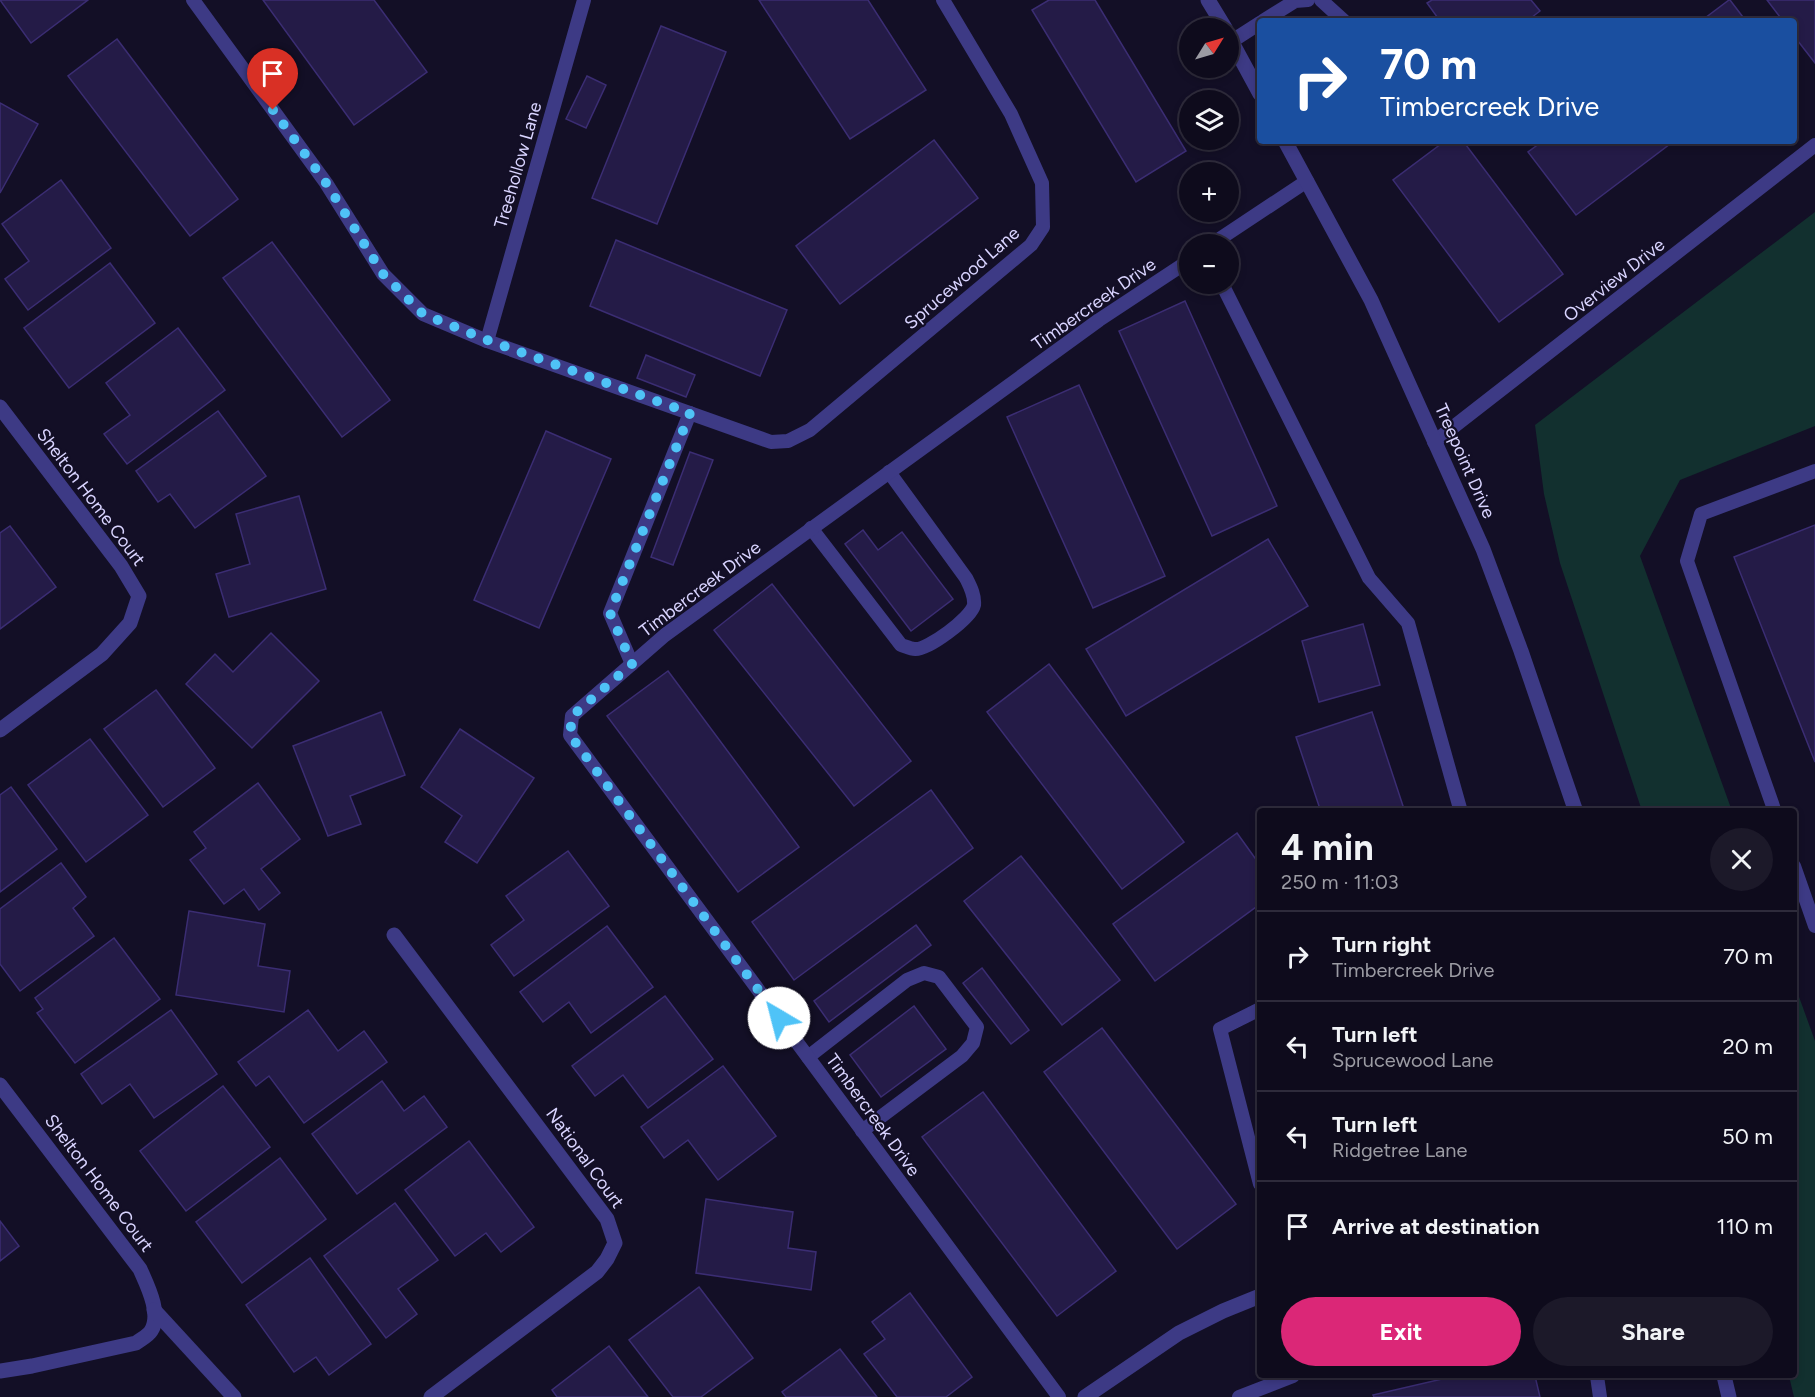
<!DOCTYPE html>
<html lang="en">
<head>
<meta charset="utf-8">
<style>
  :root { --surface:#0e0b1c; --page:#1c1929; --text:#f1f3f6; --muted:#9b9ba3; --line:#2e2b3b; --accent:#db2777 }
  body { margin:0; font-family:Figtree,sans-serif; background:var(--page); color:var(--text); height:100vh; display:flex; flex-direction:column; font-size:22px; white-space:nowrap }
  * { box-sizing:border-box; margin:0 }
  p { font-size:20px; color:var(--muted) }
  .icon { flex:none; width:33px; height:33px; fill:none; stroke:currentColor; stroke-width:2; stroke-linecap:round; stroke-linejoin:round }
  .map { position:relative; flex:1; overflow:hidden }
  .details { position:absolute; left:1257px; top:808px; width:540px; height:570px; display:flex; flex-direction:column; background:var(--surface); border-radius:6px; box-shadow:0 3px 9px #0003,0 0 0 2px var(--line) }
  .details>* { flex:none }
  .hud { position:absolute; left:1257px; top:18px; width:540px; height:126px; border-radius:6px; box-shadow:0 3px 9px #0003,0 0 0 2px var(--line); background:#1a4fa0; color:#fff; overflow:hidden }
  .needle { width:39px; rotate:53deg }
  .tools { position:absolute; left:1179px; top:18px; display:grid; gap:12px }
  .tools a { display:grid; place-items:center; width:60px; height:60px; border-radius:50%; background:var(--surface); box-shadow:0 3px 9px #0003,0 0 0 2px var(--line); font-size:30px }
  .pin { position:absolute; display:grid; place-items:center; width:51px; height:51px; color:#fff; margin:-62px -26px; border-radius:50% 50% 50% 0; rotate:-45deg; box-shadow:0 0 6px #0007 }
  .pin .icon { rotate:45deg }
  .me { position:absolute; width:66px; margin:-33px; rotate:323deg; stroke-linejoin:round; filter:drop-shadow(0 0 4px #0008) }
  .turn { display:flex; align-items:center; gap:21px; height:126px; padding:0 24px; font-size:27px }
  .turn .icon { width:78px; height:78px; stroke-width:2.5 }
  .turn b { display:block; font-size:42px; line-height:51px }
  .round { display:grid; place-items:center; flex:none; width:63px; height:63px; border-radius:32px; background:var(--page) }
  .headline { display:flex; align-items:center; justify-content:space-between; height:102px; padding:0 24px }
  h1 { font-size:36px; font-weight:700; line-height:45px }
  .button { display:flex; gap:12px; margin-top:auto; padding:12px 24px }
  .button a { flex:1; height:69px; border-radius:36px; background:var(--accent); color:#fff; font-size:24px; font-weight:700; line-height:69px; text-align:center }
  .button a+a { background:var(--page); color:var(--text) }
  ul { padding:0; list-style:none }
  li { display:flex; align-items:center; gap:18px; height:90px; padding:0 24px; border-top:2px solid var(--line) }
  li div { flex:1 }
  li b { display:block; font-size:22px }
  li em { font-style:normal }
  .map>svg:first-child { display:block }
  .green { fill:#12302f }
  .building { fill:#241b47; stroke:#3b2d73; stroke-width:1.5 }
  .lines { fill:none; stroke-linecap:round; stroke-linejoin:round }
  .service { stroke:#3d3a85; stroke-width:14 }
  .minor { stroke:#3d3a85; stroke-width:15 }
  .tertiary { stroke:#3d3a85; stroke-width:15 }
  .route { stroke:#4fc3f7; stroke-width:10; stroke-dasharray:0 18 }
  .labels { text-anchor:middle; stroke-width:4.5; stroke-linejoin:round; paint-order:stroke }
  .street-label { font-size:18px; fill:#d9d4ff; stroke:#130f26 }
</style>
</head>
<body>
<div class="map">
<svg width="1815" height="1397" viewBox="0 0 1815 1397">
  <rect width="100%" height="100%" fill="#130f26"/>
  <g class="green">
    <path d="M 1815,212 L 1815,426 L 1680,480 L 1640,556 L 1732,811 L 1642,811 L 1560,563 L 1544,494 L 1535,425 Z"/>
    <path d="M 1794,983 L 1815,1041 L 1815,1397 L 1794,1397 L 1789,1376 L 1794,1376 Z"/>
  </g>
  <g class="building">
    <path d="M 0,0 L 88,0 L 31,43 Z"/>
    <path d="M 263,0 L 374,0 L 427,72 L 354,125 Z"/>
    <path d="M 759,0 L 868,0 L 926,90 L 850,139 Z"/>
    <path d="M 1049,0 L 1095,0 L 1186,151 L 1136,182 L 1032,10 Z"/>
    <path d="M 1432,0 L 1531,0 L 1540,11 L 1527,21 L 1440,21 L 1427,3 Z"/>
    <path d="M 1730,0 L 1746,21 L 1701,21 L 1729,0 Z"/>
    <path d="M 1767,0 L 1815,0 L 1815,63 L 1794,36 L 1794,21 L 1783,21 Z"/>
    <path d="M 661,26 L 726,52 L 657,224 L 592,198 Z"/>
    <path d="M 117,39 L 238,199 L 190,236 L 68,76 Z"/>
    <path d="M 587,76 L 606,85 L 586,128 L 566,119 Z"/>
    <path d="M 0,103 L 38,124 L 0,193 Z"/>
    <path d="M 934,140 L 978,198 L 840,304 L 796,246 Z"/>
    <path d="M 1445,141 L 1463,141 L 1563,274 L 1499,322 L 1393,180 Z"/>
    <path d="M 1543,141 L 1674,141 L 1576,215 L 1528,152 Z"/>
    <path d="M 61,180 L 111,248 L 28,310 L 5,279 L 29,261 L 2,224 Z"/>
    <path d="M 616,240 L 787,310 L 760,376 L 590,306 Z"/>
    <path d="M 272,242 L 390,400 L 342,437 L 223,278 Z"/>
    <path d="M 110,263 L 155,323 L 69,388 L 24,328 Z"/>
    <path d="M 1185,301 L 1277,506 L 1212,536 L 1119,331 Z"/>
    <path d="M 178,328 L 225,390 L 127,464 L 104,434 L 130,415 L 106,383 Z"/>
    <path d="M 646,355 L 695,375 L 686,397 L 637,378 Z"/>
    <path d="M 1079,385 L 1165,576 L 1093,608 L 1007,417 Z"/>
    <path d="M 218,411 L 266,476 L 195,528 L 170,494 L 158,502 L 136,471 Z"/>
    <path d="M 546,431 L 611,459 L 539,628 L 474,600 Z"/>
    <path d="M 690,452 L 713,460 L 673,565 L 651,557 Z"/>
    <path d="M 299,496 L 326,589 L 229,617 L 216,574 L 250,564 L 236,514 Z"/>
    <path d="M 1815,525 L 1815,762 L 1734,557 Z"/>
    <path d="M 10,526 L 56,587 L 0,629 L 0,533 Z"/>
    <path d="M 863,530 L 878,550 L 902,532 L 953,599 L 911,631 L 845,544 Z"/>
    <path d="M 1268,539 L 1308,606 L 1126,716 L 1086,649 Z"/>
    <path d="M 772,584 L 911,761 L 854,806 L 714,630 Z"/>
    <path d="M 1363,624 L 1380,685 L 1319,702 L 1302,641 Z"/>
    <path d="M 271,633 L 319,681 L 252,748 L 186,684 L 215,654 L 233,672 Z"/>
    <path d="M 1049,664 L 1184,842 L 1122,889 L 987,712 Z"/>
    <path d="M 668,671 L 799,847 L 738,892 L 607,716 Z"/>
    <path d="M 156,690 L 215,768 L 163,807 L 104,729 Z"/>
    <path d="M 381,712 L 405,775 L 350,796 L 361,824 L 328,836 L 293,746 Z"/>
    <path d="M 1372,712 L 1405,812 L 1321,812 L 1296,737 Z"/>
    <path d="M 460,729 L 534,778 L 477,863 L 445,842 L 462,816 L 421,787 Z"/>
    <path d="M 90,739 L 148,815 L 86,862 L 28,785 Z"/>
    <path d="M 258,783 L 300,839 L 261,869 L 280,893 L 259,910 L 244,889 L 224,904 L 190,860 L 206,848 L 194,832 Z"/>
    <path d="M 11,787 L 57,849 L 0,892 L 0,795 Z"/>
    <path d="M 931,790 L 973,848 L 794,980 L 752,922 Z"/>
    <path d="M 1237,833 L 1260,865 L 1260,904 L 1155,981 L 1113,924 Z"/>
    <path d="M 568,851 L 609,906 L 514,976 L 491,945 L 524,920 L 506,896 Z"/>
    <path d="M 1021,856 L 1120,980 L 1062,1025 L 964,901 Z"/>
    <path d="M 61,863 L 86,897 L 73,908 L 94,936 L 20,991 L 0,964 L 0,909 Z"/>
    <path d="M 189,911 L 265,924 L 258,966 L 290,971 L 284,1012 L 176,995 Z"/>
    <path d="M 916,925 L 931,945 L 829,1022 L 814,1001 Z"/>
    <path d="M 607,926 L 653,987 L 591,1033 L 569,1002 L 543,1022 L 520,992 Z"/>
    <path d="M 114,938 L 160,999 L 75,1063 L 37,1013 L 43,1009 L 35,998 Z"/>
    <path d="M 982,968 L 1029,1030 L 1011,1044 L 963,983 Z"/>
    <path d="M 665,996 L 713,1059 L 648,1108 L 623,1075 L 595,1096 L 572,1066 Z"/>
    <path d="M 914,1006 L 946,1049 L 881,1097 L 850,1055 Z"/>
    <path d="M 171,1010 L 217,1074 L 154,1118 L 130,1084 L 102,1104 L 81,1074 Z"/>
    <path d="M 308,1010 L 338,1051 L 364,1031 L 387,1062 L 304,1123 L 269,1076 L 256,1086 L 238,1062 Z"/>
    <path d="M 1102,1028 L 1236,1204 L 1177,1249 L 1044,1072 Z"/>
    <path d="M 723,1066 L 776,1136 L 718,1180 L 688,1140 L 664,1158 L 641,1127 Z"/>
    <path d="M 382,1081 L 404,1111 L 424,1096 L 447,1127 L 357,1194 L 312,1134 Z"/>
    <path d="M 223,1086 L 270,1147 L 186,1211 L 140,1151 Z"/>
    <path d="M 983,1092 L 1116,1271 L 1057,1316 L 922,1137 Z"/>
    <path d="M 469,1141 L 534,1227 L 501,1252 L 486,1233 L 455,1256 L 405,1190 Z"/>
    <path d="M 280,1158 L 326,1219 L 242,1283 L 196,1222 Z"/>
    <path d="M 706,1199 L 793,1212 L 788,1248 L 816,1252 L 811,1290 L 696,1273 Z"/>
    <path d="M 395,1203 L 438,1260 L 398,1289 L 417,1314 L 386,1338 L 324,1256 Z"/>
    <path d="M 0,1221 L 19,1246 L 0,1261 Z"/>
    <path d="M 310,1258 L 371,1344 L 329,1375 L 316,1357 L 294,1372 L 246,1305 Z"/>
    <path d="M 699,1287 L 753,1358 L 701,1397 L 673,1397 L 629,1340 Z"/>
    <path d="M 910,1293 L 972,1377 L 946,1397 L 897,1397 L 864,1354 L 885,1339 L 872,1322 Z"/>
    <path d="M 609,1346 L 648,1397 L 557,1397 L 552,1390 Z"/>
    <path d="M 840,1349 L 877,1397 L 786,1397 L 782,1392 Z"/>
    <path d="M 1455,1376 L 1535,1376 L 1540,1397 L 1374,1397 L 1373,1395 Z"/>
  </g>
  <g class="lines">
    <g class="service">
      <path d="M 193,0 L 326,183 L 383,274 L 423,314 L 487,341 L 771,442 L 788,441 L 810,430 L 1031,245 L 1043,227 L 1042,183 L 1011,114 L 943,0"/>
      <path d="M 1321,0 L 1344,21"/>
      <path d="M 1263,21 L 1295,1 L 1308,0"/>
      <path d="M 1232,41 L 1260,23"/>
      <path d="M 1212,244 L 1307,181"/>
      <path d="M 1222,284 L 1369,578 L 1408,623 L 1461,812"/>
      <path d="M 487,341 L 584,0"/>
      <path d="M 1434,442 L 1815,145"/>
      <path d="M 811,528 L 901,645 C 905,646 910,649 915,649 C 928,650 971,618 974,605 C 975,595 970,586 966,578 L 889,472"/>
      <path d="M 632,664 L 610,613 L 690,413"/>
      <path d="M 1775,812 L 1687,561 L 1701,514 L 1815,471"/>
      <path d="M 1794,866 L 1815,926"/>
      <path d="M 1260,1009 L 1220,1029 L 1260,1184"/>
      <path d="M 808,1057 L 907,980 L 924,973 L 939,977 L 977,1027 L 973,1043 L 962,1056 L 862,1131"/>
      <path d="M 1597,1376 L 1600,1397"/>
      <path d="M 1059,1397 L 570,735 L 572,716 L 665,635 L 1099,320 L 1190,260"/>
      <path d="M 1239,1397 L 1293,1376"/>
    </g>
    <g class="minor">
      <path d="M 0,407 L 121,566 L 139,596 L 130,623 L 102,654 L 0,730"/>
      <path d="M 394,935 L 607,1219 L 615,1243 L 607,1259 L 597,1272 L 431,1397"/>
      <path d="M 0,1085 L 140,1269 C 147,1285 162,1314 151,1331 C 148,1336 141,1339 136,1343 L 32,1366 L 0,1371"/>
      <path d="M 154,1310 L 234,1397"/>
      <path d="M 1085,1397 L 1179,1333 L 1223,1311 L 1260,1296"/>
    </g>
    <g class="tertiary">
      <path d="M 1208,0 L 1225,28"/>
      <path d="M 1228,35 L 1260,94"/>
      <path d="M 1285,141 L 1371,300 L 1483,549 L 1521,651 L 1576,812"/>
      <path d="M 1724,1376 L 1729,1397"/>
    </g>
  </g>
  <g class="lines">
    <path class="route" d="M 273,110 L 326,183 L 383,274 L 423,314 L 487,340 L 690,413 L 610,613 L 632,664 L 572,716 L 570,735 L 779,1018"/>
  </g>
  <g class="labels">
    <g class="street-label">
      <text transform="translate(518 165) rotate(-74)" y="6">Treehollow Lane</text>
      <text transform="translate(962 278) rotate(-41)" y="6">Sprucewood Lane</text>
      <text transform="translate(1614 280) rotate(-38)" y="6">Overview Drive</text>
      <text transform="translate(1094 304) rotate(-35)" y="6">Timbercreek Drive</text>
      <text transform="translate(1465 461) rotate(66)" y="6">Treepoint Drive</text>
      <text transform="translate(91 497) rotate(53)" y="6">Shelton Home Court</text>
      <text transform="translate(700 589) rotate(-37)" y="6">Timbercreek Drive</text>
      <text transform="translate(873 1115) rotate(54)" y="6">Timbercreek Drive</text>
      <text transform="translate(585 1158) rotate(54)" y="6">National Court</text>
      <text transform="translate(99 1183) rotate(53)" y="6">Shelton Home Court</text>
    </g>
  </g>
</svg>
<div class="tools">
<a><svg class="needle" viewBox="-14 -14 28 28"><path d="M0-13l5 13h-10z" fill="#e53935"/><path d="M0 13l5-13h-10z" fill="#9b9ba3"/></svg></a>
<a><svg class="icon" aria-label="layers" viewBox="0 0 24 24"><path d="M12 4l9 5-9 5-9-5zM3 14l9 5 9-5"/></svg></a>
<a>+</a>
<a>−</a>
</div>
<div class="pin" style="left:273px;top:110px;background:#d93025"><svg class="icon" aria-label="arrive" viewBox="0 0 24 24"><path d="M6 21V4h12l-3 4 3 4H6"/></svg></div>
<svg class="me" style="left:779px;top:1018px" viewBox="-20 -20 40 40"><circle r="19" fill="#fff"/><path d="M0-13L10 11 0 6-10 11z" fill="#4fc3f7"/></svg>
<div class="hud">
<div class="turn"><svg class="icon" aria-label="right" viewBox="0 0 24 24"><path d="M7 20v-9h11M14 6l5 5-5 5"/></svg><div><b>70 m</b>Timbercreek Drive</div></div>
</div>
<section class="details">
<div class="headline"><div><h1>4 min</h1><p>250 m · 11:03</p></div><a class="round"><svg class="icon" aria-label="close" viewBox="0 0 24 24"><path d="M6 6l12 12M18 6L6 18"/></svg></a></div>
<ul>
<li><svg class="icon" aria-label="right" viewBox="0 0 24 24"><path d="M7 20v-9h11M14 6l5 5-5 5"/></svg><div><b>Turn right</b><p>Timbercreek Drive</p></div><em>70 m</em></li>
<li><svg class="icon" aria-label="left" viewBox="0 0 24 24"><path d="M17 20v-9H6M10 6l-5 5 5 5"/></svg><div><b>Turn left</b><p>Sprucewood Lane</p></div><em>20 m</em></li>
<li><svg class="icon" aria-label="left" viewBox="0 0 24 24"><path d="M17 20v-9H6M10 6l-5 5 5 5"/></svg><div><b>Turn left</b><p>Ridgetree Lane</p></div><em>50 m</em></li>
<li><svg class="icon" aria-label="arrive" viewBox="0 0 24 24"><path d="M6 21V4h12l-3 4 3 4H6"/></svg><div><b>Arrive at destination</b></div><em>110 m</em></li>
</ul>
<div class="button"><a>Exit</a><a>Share</a></div>
</section>
</div>
</body>
</html>
